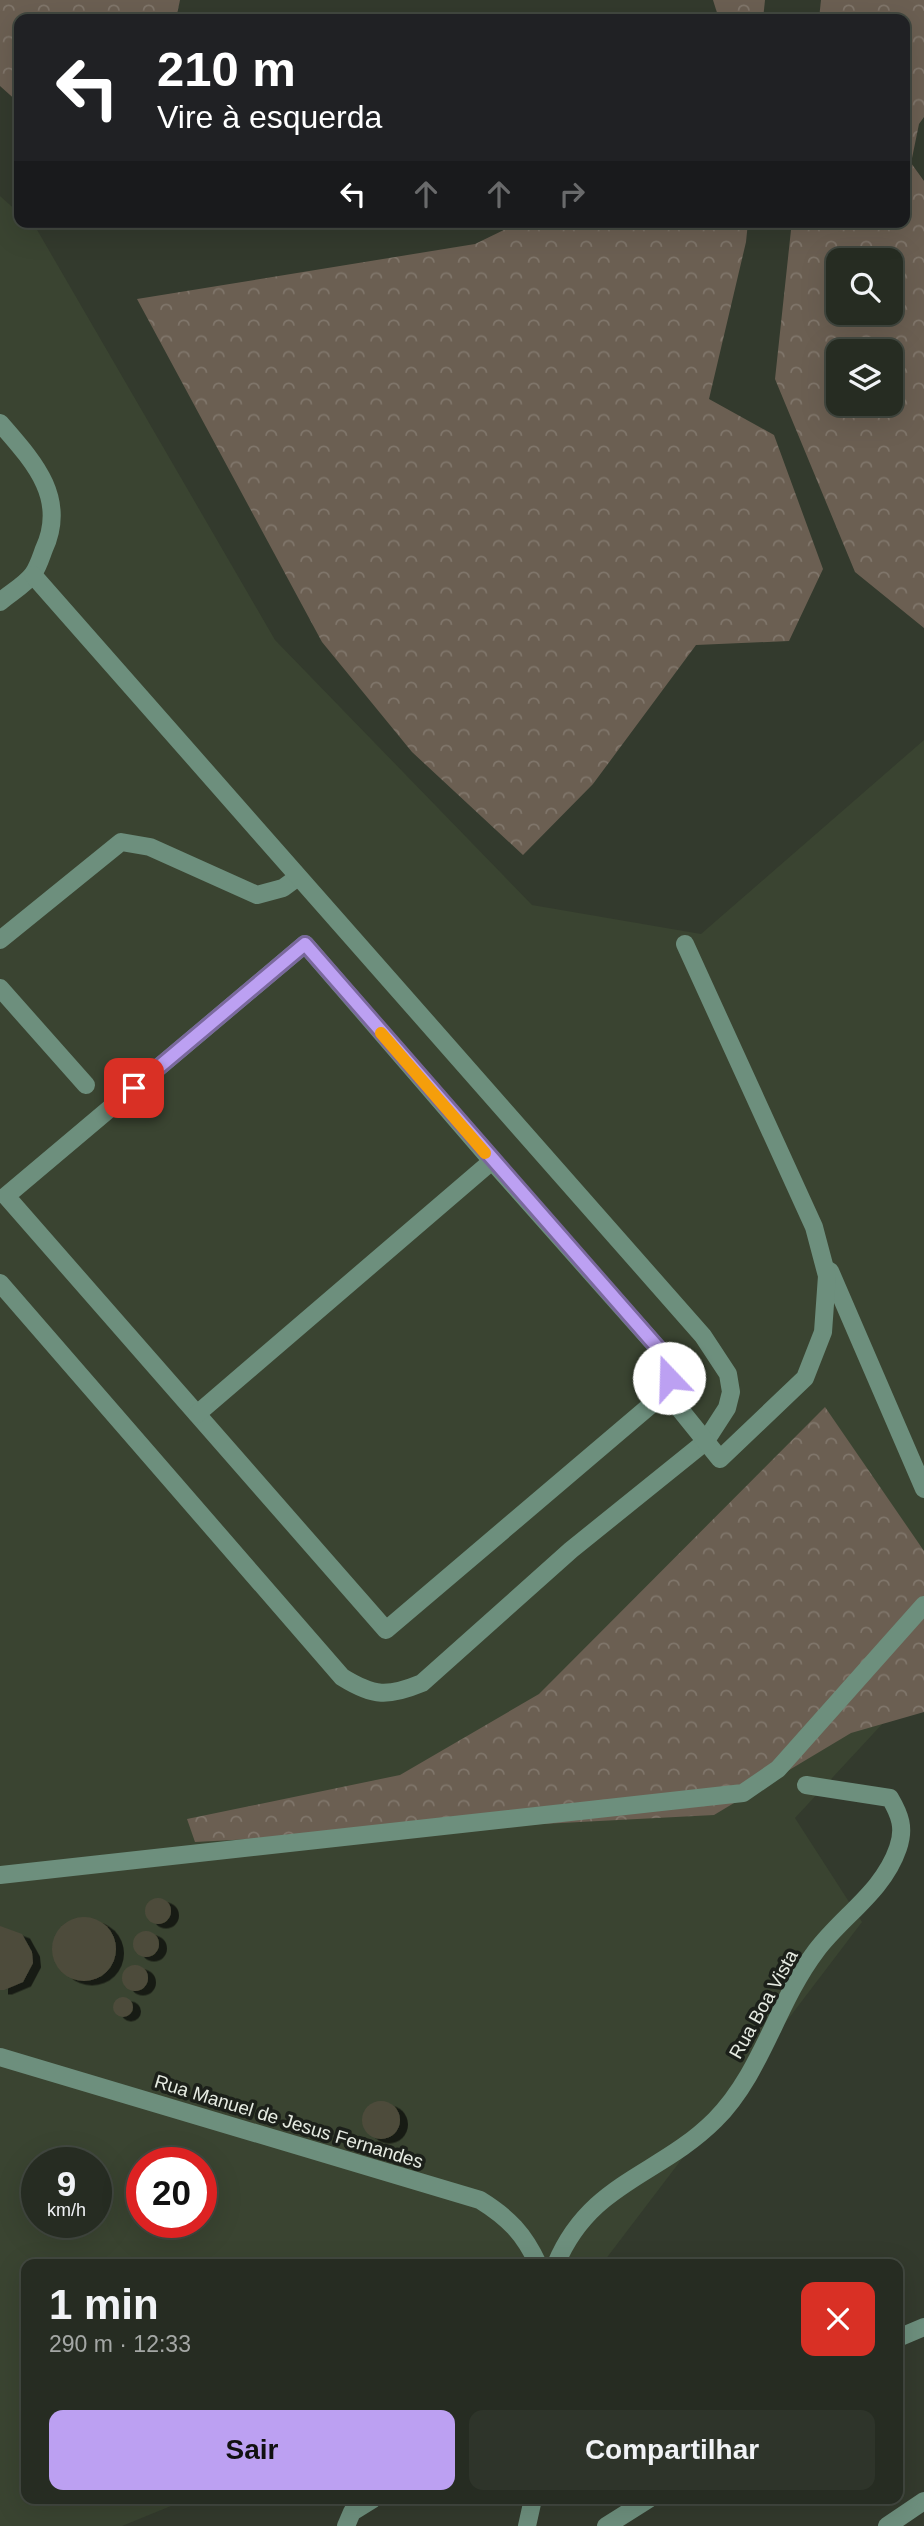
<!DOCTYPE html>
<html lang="pt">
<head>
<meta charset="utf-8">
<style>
  :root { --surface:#262c22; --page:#2e342a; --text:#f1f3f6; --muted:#a4a7a5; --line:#424840; --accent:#bca0f2 }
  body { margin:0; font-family:Arial,sans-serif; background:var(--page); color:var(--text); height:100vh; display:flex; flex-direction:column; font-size:26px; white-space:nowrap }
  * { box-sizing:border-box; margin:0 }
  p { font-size:23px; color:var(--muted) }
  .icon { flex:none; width:38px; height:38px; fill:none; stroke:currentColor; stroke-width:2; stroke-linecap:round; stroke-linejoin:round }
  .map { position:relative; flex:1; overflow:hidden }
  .sheet { position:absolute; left:21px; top:2259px; width:882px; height:245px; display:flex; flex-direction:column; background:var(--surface); border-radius:14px; box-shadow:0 7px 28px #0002,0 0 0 2px var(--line) }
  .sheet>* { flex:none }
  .top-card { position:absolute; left:14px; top:14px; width:896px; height:214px; border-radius:14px; box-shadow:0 7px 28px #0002,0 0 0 2px var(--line); background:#202124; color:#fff; overflow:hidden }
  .buttons { position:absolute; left:826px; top:248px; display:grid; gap:14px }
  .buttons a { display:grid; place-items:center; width:77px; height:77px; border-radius:14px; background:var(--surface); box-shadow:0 7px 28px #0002,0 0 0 2px var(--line); font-size:35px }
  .speed { position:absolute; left:21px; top:2147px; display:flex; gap:14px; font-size:35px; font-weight:700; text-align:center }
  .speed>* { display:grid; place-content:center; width:91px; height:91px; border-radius:50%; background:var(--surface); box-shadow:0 7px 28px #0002,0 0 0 2px var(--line); line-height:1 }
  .speed small { font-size:18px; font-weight:400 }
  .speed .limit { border:10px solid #d22; background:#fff; color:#111 }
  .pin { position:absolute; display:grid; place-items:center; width:60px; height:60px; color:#fff; margin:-30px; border-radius:14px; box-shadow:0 4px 10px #0006 }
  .me { position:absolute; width:77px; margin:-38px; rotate:339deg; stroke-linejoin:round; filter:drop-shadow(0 0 5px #0008) }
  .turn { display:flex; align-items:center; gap:24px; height:147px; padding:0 28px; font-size:32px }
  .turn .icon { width:91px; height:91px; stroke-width:2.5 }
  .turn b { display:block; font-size:49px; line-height:60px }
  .lanes { display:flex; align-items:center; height:66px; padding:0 28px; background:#0003; justify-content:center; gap:35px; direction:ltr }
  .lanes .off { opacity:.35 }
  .round { display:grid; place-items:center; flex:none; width:74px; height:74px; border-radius:14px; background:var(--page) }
  .summary { display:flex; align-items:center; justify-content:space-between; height:119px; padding:0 28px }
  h1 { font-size:42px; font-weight:600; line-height:52px }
  .action { display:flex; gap:14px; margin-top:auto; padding:14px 28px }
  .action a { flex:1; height:80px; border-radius:14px; background:var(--accent); color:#111; font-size:28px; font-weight:600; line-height:80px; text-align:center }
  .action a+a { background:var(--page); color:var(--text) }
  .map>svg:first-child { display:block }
  .built { fill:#3a4431; fill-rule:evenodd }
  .forest { fill:url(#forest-crowns); fill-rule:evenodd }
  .building { fill:#4d4b3b; filter:url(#shadow) }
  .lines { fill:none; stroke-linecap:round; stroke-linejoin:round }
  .minor { stroke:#6d8f7d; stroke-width:18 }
  .route-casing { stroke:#7a689d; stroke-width:18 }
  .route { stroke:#bca0f2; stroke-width:12 }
  .slow { stroke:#f59e0b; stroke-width:12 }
  .labels { text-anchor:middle; stroke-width:7; stroke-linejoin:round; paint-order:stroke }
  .street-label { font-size:19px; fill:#e6ebe2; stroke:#1c201a }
</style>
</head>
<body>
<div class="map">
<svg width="924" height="2526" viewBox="0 0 924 2526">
  <defs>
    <pattern id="forest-crowns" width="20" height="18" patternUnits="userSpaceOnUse" patternTransform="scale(1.75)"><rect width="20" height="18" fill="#6b5f52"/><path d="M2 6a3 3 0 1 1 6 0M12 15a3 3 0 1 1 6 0" fill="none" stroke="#80766b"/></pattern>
    <filter id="shadow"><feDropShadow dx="8" dy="4.5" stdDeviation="0" flood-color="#0009"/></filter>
  </defs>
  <rect width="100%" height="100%" fill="#333a2d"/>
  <path class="built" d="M 0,196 L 19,213 L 19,222 L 30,222 L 36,228 L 275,640 L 532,905 L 701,934 L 924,740 L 924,1679 L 795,1818 L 862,1922 L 602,2264 L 26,2264 L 26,2499 L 188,2499 L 122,2526 L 0,2526 ZM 37,2163 L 96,2163 L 96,2222 L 37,2222 ZM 142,2163 L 201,2163 L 201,2222 L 142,2222 Z"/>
  <g class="forest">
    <path d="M 0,0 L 180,0 L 176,19 L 19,19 L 19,103 L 0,86 Z"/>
    <path d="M 713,0 L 765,0 L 763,19 L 719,19 Z"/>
    <path d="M 821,0 L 924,0 L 924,117 L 919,124 L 911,163 L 924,181 L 924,628 L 855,572 L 775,379 L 791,230 L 796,222 L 905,222 L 905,19 L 819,19 ZM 838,261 L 891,261 L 891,313 L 838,313 ZM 838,352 L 891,352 L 891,404 L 838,404 Z"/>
    <path d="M 520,222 L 748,222 L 746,242 L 709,399 L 774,435 L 823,569 L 789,641 L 696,645 L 593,784 L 523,855 L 412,752 L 322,642 L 137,299 L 475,244 Z"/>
    <path d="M 825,1407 L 924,1551 L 924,1712 L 851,1733 L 714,1815 L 195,1842 L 187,1819 L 400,1775 L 539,1694 Z"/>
  </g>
  <g class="building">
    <circle cx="158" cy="1911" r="13"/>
    <circle cx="84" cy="1949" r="32"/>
    <path d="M 0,1926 L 22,1934 L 32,1952 L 33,1963 L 23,1982 L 4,1990 L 0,1990 Z"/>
    <circle cx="146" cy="1944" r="13"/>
    <circle cx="135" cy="1978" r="13"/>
    <circle cx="123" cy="2007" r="10"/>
    <circle cx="381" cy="2120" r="19"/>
  </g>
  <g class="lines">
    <g class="minor">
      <path d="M 0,423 C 32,460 68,497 44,549 C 41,557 38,567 33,574 C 25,585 10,593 0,602"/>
      <path d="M 0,940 L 121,842 L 150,847 L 257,895 L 283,888 L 298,877"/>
      <path d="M 0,988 L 86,1085"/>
      <path d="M 492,1161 L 305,944 L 6,1196 L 386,1630 L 666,1392"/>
      <path d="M 830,1271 L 924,1489"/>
      <path d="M 0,1283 L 342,1677 C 374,1697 388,1697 422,1683 L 571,1550 L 705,1442 L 727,1408 L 731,1392 L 728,1374 L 703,1336 L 33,575"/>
      <path d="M 197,1414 L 492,1161 L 672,1364 L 666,1392 L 720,1459 L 805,1378 L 823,1332 L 827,1276 L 814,1227 L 685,944"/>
      <path d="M 0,1875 L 743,1793 L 778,1769 L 924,1605"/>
      <path d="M 0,2057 L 480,2200 C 509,2218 524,2234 538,2264"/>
      <path d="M 556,2264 C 590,2182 659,2176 715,2120 C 762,2073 776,2004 816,1951 C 842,1916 883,1892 898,1848 C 905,1828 900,1815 890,1798 L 806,1785"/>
      <path d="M 898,2338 L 924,2327"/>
      <path d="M 346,2526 L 352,2512 L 373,2499"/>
      <path d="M 527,2526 L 533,2499"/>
      <path d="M 606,2526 L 649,2499"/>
      <path d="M 887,2526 L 924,2501"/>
    </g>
  </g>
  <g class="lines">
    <defs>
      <path id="route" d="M 134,1088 L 305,944 L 672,1364 L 669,1378"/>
    </defs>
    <use href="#route" class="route-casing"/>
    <use href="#route" class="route"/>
    <path class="slow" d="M 381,1033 L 485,1153"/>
  </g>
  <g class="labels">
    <g class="street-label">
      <text transform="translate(763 2004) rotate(-61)" y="7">Rua Boa Vista</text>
      <text transform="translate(289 2121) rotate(17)" y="7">Rua Manuel de Jesus Fernandes</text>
    </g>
  </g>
</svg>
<div class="buttons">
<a><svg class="icon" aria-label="search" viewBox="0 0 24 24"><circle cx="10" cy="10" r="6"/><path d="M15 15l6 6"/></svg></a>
<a><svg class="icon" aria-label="layers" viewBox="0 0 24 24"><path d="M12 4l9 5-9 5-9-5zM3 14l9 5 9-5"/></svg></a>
</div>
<div class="speed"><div>9<small>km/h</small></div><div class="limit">20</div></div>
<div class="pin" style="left:134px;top:1088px;background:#d93025"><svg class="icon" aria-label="arrive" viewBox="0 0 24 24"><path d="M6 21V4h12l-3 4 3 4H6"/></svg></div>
<svg class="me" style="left:669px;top:1378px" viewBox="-20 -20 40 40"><circle r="19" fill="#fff"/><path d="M0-13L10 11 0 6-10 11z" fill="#bca0f2"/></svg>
<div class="top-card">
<div class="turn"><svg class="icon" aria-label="left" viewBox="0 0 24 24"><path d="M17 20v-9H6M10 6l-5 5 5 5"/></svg><div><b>210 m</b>Vire à esquerda</div></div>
<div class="lanes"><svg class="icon" aria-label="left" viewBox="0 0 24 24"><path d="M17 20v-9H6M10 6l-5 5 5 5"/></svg><svg class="icon off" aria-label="ahead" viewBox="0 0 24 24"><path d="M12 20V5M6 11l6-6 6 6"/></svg><svg class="icon off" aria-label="ahead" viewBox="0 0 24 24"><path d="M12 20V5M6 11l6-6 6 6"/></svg><svg class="icon off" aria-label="right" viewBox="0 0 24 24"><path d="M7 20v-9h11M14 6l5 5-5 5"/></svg></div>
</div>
<section class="sheet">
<div class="summary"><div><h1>1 min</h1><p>290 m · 12:33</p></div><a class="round" style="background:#d93025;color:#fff"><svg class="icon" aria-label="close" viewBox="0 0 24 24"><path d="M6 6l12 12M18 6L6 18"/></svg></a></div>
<div class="action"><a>Sair</a><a>Compartilhar</a></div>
</section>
</div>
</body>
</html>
